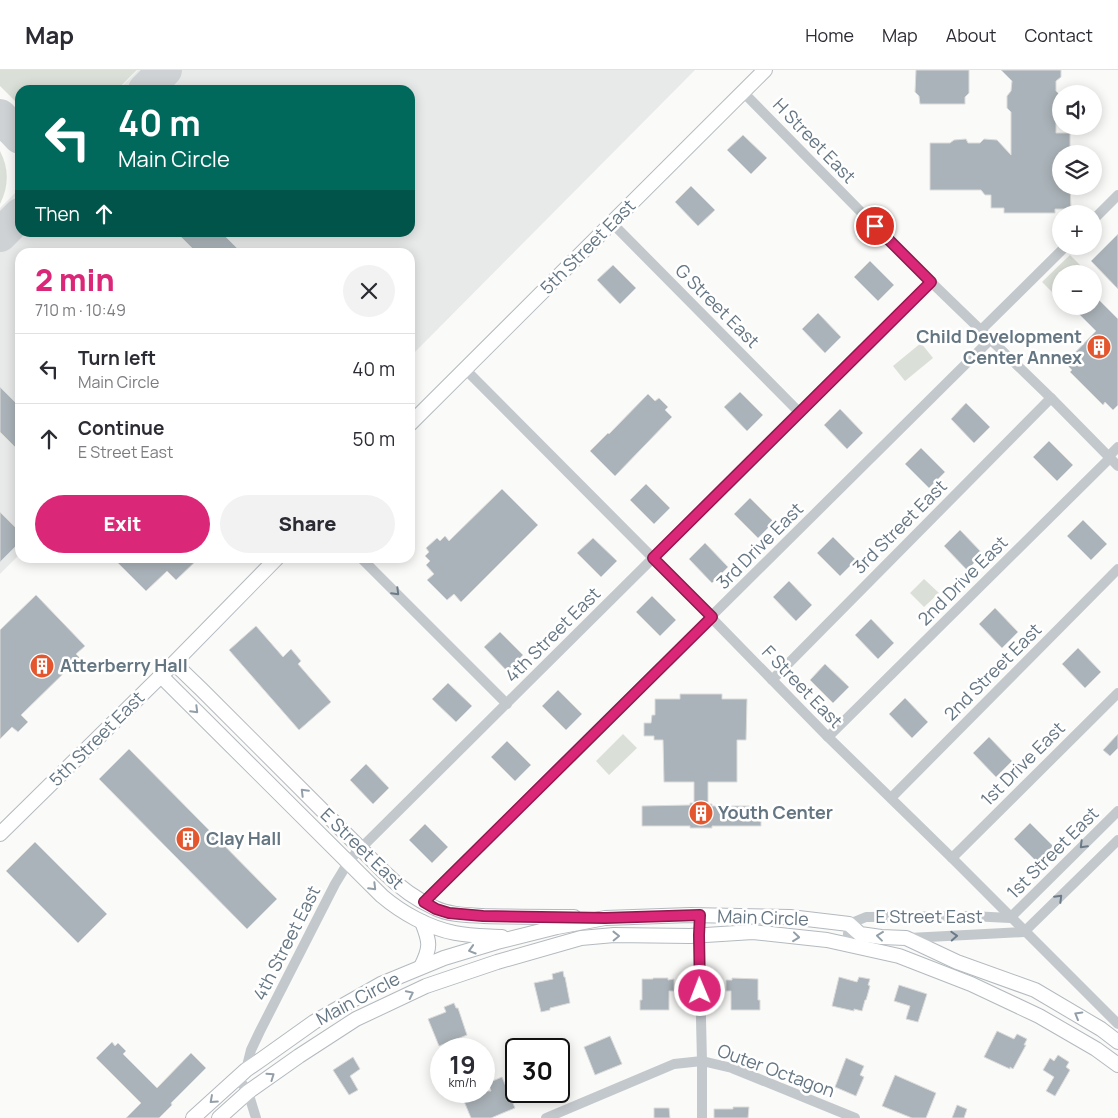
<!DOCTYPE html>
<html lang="en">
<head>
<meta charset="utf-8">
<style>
  :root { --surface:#fff; --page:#f2f2f3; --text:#2b2b33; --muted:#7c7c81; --line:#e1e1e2; --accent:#db2777 }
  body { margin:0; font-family:Manrope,sans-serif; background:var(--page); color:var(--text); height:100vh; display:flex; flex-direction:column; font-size:19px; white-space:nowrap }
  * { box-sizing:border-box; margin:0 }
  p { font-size:16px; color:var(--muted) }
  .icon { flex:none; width:28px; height:28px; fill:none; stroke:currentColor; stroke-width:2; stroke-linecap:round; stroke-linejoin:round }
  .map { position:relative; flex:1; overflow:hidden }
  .sheet { position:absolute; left:15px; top:178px; width:400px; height:315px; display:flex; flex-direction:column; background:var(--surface); border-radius:15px; box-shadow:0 2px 12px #0003 }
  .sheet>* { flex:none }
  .banner { position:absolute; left:15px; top:15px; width:400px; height:152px; border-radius:15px; box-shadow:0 2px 12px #0003; background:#00695c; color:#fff; overflow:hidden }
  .controls { position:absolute; left:1052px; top:15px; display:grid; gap:10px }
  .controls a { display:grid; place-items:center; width:50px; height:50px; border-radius:50%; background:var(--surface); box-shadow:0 2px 12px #0003; font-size:25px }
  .speed { position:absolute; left:430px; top:968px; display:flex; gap:10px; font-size:25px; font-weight:700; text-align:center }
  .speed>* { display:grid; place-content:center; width:65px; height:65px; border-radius:50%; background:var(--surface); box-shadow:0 2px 12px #0003; line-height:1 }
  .speed small { font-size:12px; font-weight:400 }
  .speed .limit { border:2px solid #111; border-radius:8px; background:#fff; color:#111 }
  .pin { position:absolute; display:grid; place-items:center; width:42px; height:42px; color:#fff; margin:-21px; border:2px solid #fff; border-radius:50%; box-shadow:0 1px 5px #0007 }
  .me { position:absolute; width:55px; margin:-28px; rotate:359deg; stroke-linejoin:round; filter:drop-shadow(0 0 4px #0008) }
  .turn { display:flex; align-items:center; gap:18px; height:105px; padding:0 20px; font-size:22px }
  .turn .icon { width:65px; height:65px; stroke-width:2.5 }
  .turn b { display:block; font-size:35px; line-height:42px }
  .then { display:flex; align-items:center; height:48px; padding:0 20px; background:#0003; gap:10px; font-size:19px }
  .round { display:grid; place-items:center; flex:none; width:52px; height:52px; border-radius:26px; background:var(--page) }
  .head { display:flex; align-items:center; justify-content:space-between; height:85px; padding:0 20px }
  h1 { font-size:30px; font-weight:800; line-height:38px; color:var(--accent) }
  .action { display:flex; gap:10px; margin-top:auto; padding:10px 20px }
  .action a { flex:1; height:58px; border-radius:30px; background:var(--accent); color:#fff; font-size:20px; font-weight:800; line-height:58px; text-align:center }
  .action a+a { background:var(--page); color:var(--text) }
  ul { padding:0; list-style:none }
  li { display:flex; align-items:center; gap:15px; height:70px; padding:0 20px; border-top:1px solid var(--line) }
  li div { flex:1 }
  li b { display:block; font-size:19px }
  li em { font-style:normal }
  header { display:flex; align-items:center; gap:30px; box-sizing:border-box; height:70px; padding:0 25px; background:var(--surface); border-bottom:1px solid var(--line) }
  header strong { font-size:24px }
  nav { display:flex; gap:28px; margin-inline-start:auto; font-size:18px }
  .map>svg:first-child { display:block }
  .built { fill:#e8e9e9 }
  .green { fill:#dadfd7 }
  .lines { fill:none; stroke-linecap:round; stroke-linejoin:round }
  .taxiway { stroke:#ced2d4; stroke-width:34 }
  .building { fill:#aab3b9; stroke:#dcdcda }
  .secondary-casing { stroke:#b3babf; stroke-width:16 }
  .street { stroke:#c3c8cc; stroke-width:10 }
  .secondary { stroke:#fff; stroke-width:14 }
  .oneway { stroke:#6a7a87 }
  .oneway2 { stroke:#939fa8 }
  .route-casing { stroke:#8e194d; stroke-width:12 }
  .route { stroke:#db2777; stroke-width:9 }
  .labels { text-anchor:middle; stroke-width:5; stroke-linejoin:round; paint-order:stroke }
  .street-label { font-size:18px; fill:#657683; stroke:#fff }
  .poi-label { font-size:18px; font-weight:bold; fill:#657683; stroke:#fff; text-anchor:start }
</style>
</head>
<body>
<header>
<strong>Map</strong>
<nav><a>Home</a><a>Map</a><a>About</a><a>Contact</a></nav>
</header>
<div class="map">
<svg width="1118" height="1048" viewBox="0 0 1118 1048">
  <rect width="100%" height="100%" fill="#fafaf8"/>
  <path class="built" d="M 138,0 L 695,0 L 410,287 L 410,182 L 20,182 L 20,484 L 0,504 L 0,138 L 20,118 L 20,162 L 410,162 L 410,20 L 118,20 Z"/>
  <g class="green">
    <path d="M 0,0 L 137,0 L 117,20 L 20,20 L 20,36 L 0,16 Z"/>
    <path d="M 0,81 C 9,98 9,116 0,134 Z"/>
    <path d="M 1070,185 L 1089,204 L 1061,204 L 1061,231 L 1042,212 Z"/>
    <path d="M 921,273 L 933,288 L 905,311 L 893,296 Z"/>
    <path d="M 924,509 L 939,523 L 924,537 L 910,523 Z"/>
    <path d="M 623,664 L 637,678 L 609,705 L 596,691 Z"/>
  </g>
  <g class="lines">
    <g class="taxiway">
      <path d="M 145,20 L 165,0"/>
      <path d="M 0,46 L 20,67"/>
      <path d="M 0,165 L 20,145"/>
    </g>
  </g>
  <g class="building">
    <path d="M 916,0 L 969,0 L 969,23 L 965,27 L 965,34 L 920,34 L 919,26 L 915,22 Z"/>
    <path d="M 1001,0 L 1061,0 L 1061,7 L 1056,11 L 1056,21 L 1060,25 L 1060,38 L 1056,42 L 1056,63 L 1070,63 L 1070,84 L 1061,84 L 1061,116 L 1070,116 L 1071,139 L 1055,139 L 1055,143 L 1004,143 L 1004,138 L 991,138 L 991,125 L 985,125 L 981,120 L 930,120 L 930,73 L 950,73 L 954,70 L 966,69 L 968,73 L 980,73 L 984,69 L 997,70 L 1011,85 L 1011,42 L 1007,38 L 1007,26 L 1011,21 L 1012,11 Z"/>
    <path d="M 743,65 L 767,88 L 751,104 L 727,80 Z"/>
    <path d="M 691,116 L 715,140 L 698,156 L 675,132 Z"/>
    <path d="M 176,162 L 221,162 L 241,182 L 196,182 Z"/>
    <path d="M 1118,164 L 1118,219 L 1091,191 Z"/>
    <path d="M 870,191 L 894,215 L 878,231 L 854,207 Z"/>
    <path d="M 613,195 L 636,218 L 620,234 L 597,210 Z"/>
    <path d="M 1094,225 L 1118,249 L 1118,335 L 1113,340 L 1105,332 L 1103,335 L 1070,302 L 1072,300 L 1065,293 L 1096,261 L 1071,236 L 1094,236 Z"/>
    <path d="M 818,243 L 841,267 L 825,283 L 802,259 Z"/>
    <path d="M 0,317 L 20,337 L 20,382 L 0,362 Z"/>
    <path d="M 740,322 L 763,345 L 747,361 L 724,337 Z"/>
    <path d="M 648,324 L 655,331 L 659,328 L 668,337 L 665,340 L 672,347 L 615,406 L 590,381 L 608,363 L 609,364 Z"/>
    <path d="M 966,333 L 990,357 L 974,373 L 951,349 Z"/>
    <path d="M 840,339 L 863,363 L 847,379 L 824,355 Z"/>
    <path d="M 1049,371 L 1073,395 L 1057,411 L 1033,387 Z"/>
    <path d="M 921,378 L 945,402 L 929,418 L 905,394 Z"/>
    <path d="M 646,414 L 670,438 L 654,454 L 630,430 Z"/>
    <path d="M 502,419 L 538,455 L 461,532 L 454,524 L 447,530 L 427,510 L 434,504 L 426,495 L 430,491 L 425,486 L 429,482 L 426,478 L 437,468 L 440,471 L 445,466 L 449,471 Z"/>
    <path d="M 750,428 L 774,452 L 758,468 L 734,444 Z"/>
    <path d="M 0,442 L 20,462 L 20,472 L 0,492 Z"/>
    <path d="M 1083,450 L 1107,474 L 1091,490 L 1067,466 Z"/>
    <path d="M 960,460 L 983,484 L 967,500 L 944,476 Z"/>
    <path d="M 833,467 L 856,490 L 840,506 L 817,483 Z"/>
    <path d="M 593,468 L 617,491 L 601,507 L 577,483 Z"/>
    <path d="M 705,473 L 728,497 L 712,513 L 689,489 Z"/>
    <path d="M 113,488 L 199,488 L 176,510 L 167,501 L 146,521 Z"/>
    <path d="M 789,511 L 812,535 L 796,551 L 773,527 Z"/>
    <path d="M 36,525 L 85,576 L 76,584 L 86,594 L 75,604 L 69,598 L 21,645 L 28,652 L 18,662 L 12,657 L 0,669 L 0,560 Z"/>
    <path d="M 652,526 L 676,550 L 660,566 L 636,542 Z"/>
    <path d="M 995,538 L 1018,562 L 1002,578 L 979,554 Z"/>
    <path d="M 871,549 L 894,573 L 878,589 L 855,565 Z"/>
    <path d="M 256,556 L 283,587 L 291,579 L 301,591 L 298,594 L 331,632 L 299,660 L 229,580 Z"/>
    <path d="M 500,562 L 523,585 L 507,601 L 484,577 Z"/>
    <path d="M 1078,578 L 1101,602 L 1085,618 L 1062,594 Z"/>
    <path d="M 825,594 L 849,617 L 833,633 L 810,610 Z"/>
    <path d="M 448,613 L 472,636 L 456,652 L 432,629 Z"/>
    <path d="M 558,620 L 582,644 L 566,660 L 542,636 Z"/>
    <path d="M 680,624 L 722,624 L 722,629 L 747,629 L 746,670 L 737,670 L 737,712 L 708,712 L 708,734 L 712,734 L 712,736 L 761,736 L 761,756 L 712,756 L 712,758 L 690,758 L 690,756 L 642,756 L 642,736 L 690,735 L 690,733 L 694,733 L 694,712 L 664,712 L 663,670 L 654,670 L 654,666 L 644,666 L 644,653 L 651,653 L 652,645 L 655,645 L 655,629 L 680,629 Z"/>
    <path d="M 905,628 L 928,652 L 912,668 L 889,644 Z"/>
    <path d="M 1118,664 L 1118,678 L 1110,686 L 1103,680 Z"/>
    <path d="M 989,667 L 1012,691 L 996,707 L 973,683 Z"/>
    <path d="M 507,671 L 531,695 L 515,711 L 491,687 Z"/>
    <path d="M 129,679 L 277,829 L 247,859 L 99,709 Z"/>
    <path d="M 366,694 L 389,718 L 373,734 L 350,710 Z"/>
    <path d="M 1030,753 L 1053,776 L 1037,792 L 1014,769 Z"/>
    <path d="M 425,754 L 448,777 L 432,793 L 409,770 Z"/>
    <path d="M 35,772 L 107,844 L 78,873 L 6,801 Z"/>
    <path d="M 563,901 L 564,907 L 565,907 L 570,933 L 550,938 L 550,940 L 541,942 L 534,913 L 553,909 L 552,904 Z"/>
    <path d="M 839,907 L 857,912 L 859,907 L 870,909 L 868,915 L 870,916 L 866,930 L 865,930 L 862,941 L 854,939 L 854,941 L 832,936 Z"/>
    <path d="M 653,908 L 668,908 L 668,910 L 674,909 L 674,921 L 669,921 L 669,940 L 640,940 L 640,930 L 642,930 L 642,909 L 653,909 Z"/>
    <path d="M 732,908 L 758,909 L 758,930 L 760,930 L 760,940 L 731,940 L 731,921 L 726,921 L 726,910 L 732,910 Z"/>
    <path d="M 899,915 L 927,924 L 918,952 L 906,949 L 910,936 L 894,931 Z"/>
    <path d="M 454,933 L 456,938 L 458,938 L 467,965 L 439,976 L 428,949 L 446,942 L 444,937 Z"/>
    <path d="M 997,961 L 1014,969 L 1017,964 L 1027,969 L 1024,975 L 1026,975 L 1013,999 L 1010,997 L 1010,999 L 984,987 Z"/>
    <path d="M 610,966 L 622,994 L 595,1005 L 584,977 Z"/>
    <path d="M 112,972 L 115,976 L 118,973 L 126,981 L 123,984 L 157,1018 L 191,983 L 206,998 L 171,1033 L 172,1035 L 159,1048 L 126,1048 L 141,1033 L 96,988 Z"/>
    <path d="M 1058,985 L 1069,992 L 1066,997 L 1070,1000 L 1055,1026 L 1046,1021 L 1054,1007 L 1043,1000 L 1050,988 L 1054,991 Z"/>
    <path d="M 353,987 L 360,999 L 350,1006 L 358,1020 L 349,1025 L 333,1000 Z"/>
    <path d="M 846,988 L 864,996 L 860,1005 L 864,1007 L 856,1026 L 835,1017 Z"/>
    <path d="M 895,1005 L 936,1023 L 926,1048 L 912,1048 L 882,1036 Z"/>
    <path d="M 502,1007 L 515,1038 L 491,1048 L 471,1048 L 461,1024 L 469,1021 L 491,1021 L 488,1013 Z"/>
    <path d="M 957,1035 L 967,1039 L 964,1048 L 952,1048 Z"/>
    <path d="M 733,1037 L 749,1037 L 748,1048 L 714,1048 L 714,1039 L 733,1039 Z"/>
    <path d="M 654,1038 L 669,1038 L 670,1048 L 654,1048 Z"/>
  </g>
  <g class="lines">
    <defs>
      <g id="secondary">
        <path d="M 410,354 L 765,0"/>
        <path d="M 174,593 L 202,620 L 384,802 C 399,817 415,829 435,838 C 449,845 468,845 484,846 C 514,847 544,847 574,847"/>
        <path d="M 161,606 L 382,826 C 402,843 429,858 455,863 C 470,866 486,866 502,867"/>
        <path d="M 0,764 L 174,593 L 277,488"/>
        <path d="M 421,897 C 431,877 430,872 422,852"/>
        <path d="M 193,1048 L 246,1000 L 262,989 L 314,952 L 381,914 L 444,888 L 497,872 L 557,857 L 605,848 L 690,845 L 790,847 L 849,854 L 860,864 L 881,867 L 906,868 L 957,892 L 1035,920 L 1101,959 L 1118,972"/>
        <path d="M 219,1048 L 248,1022 L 299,986 L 356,949 L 426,916 L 497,892 L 581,868 L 614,865 L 690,866 L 753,862 L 827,870 L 899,886 L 971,914 L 1039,946 L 1096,979 L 1118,995"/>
      </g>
    </defs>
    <use href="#secondary" class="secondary-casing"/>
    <g class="street">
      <path d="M 743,22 L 861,142 L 931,212 L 1051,328 L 1118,396"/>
      <path d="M 1094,149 L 1118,125"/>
      <path d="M 612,153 L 799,342"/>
      <path d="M 981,260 L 1066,176"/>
      <path d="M 465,299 L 653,488 L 828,667 L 952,788 L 1118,954"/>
      <path d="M 361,488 L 507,634"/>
      <path d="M 772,610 L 1051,328"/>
      <path d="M 828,667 L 1108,390 L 1109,386 L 1118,377"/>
      <path d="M 891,728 L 1118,499"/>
      <path d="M 952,788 L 1118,623"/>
      <path d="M 423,832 L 991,269"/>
      <path d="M 700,845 L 699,865 L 702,991 L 702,1048"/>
      <path d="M 909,868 L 1024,862 L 1118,770"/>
      <path d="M 847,874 L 849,854 L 866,847 L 971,846 L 1010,848 L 1118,741"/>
      <path d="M 246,1000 L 251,980 L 260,961 L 335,814 L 346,796 L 355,784 L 931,212"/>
      <path d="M 238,1008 L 248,1022 L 256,1048"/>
      <path d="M 546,1048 L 674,994 L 702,991 L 732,998 L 855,1048"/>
    </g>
    <use href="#secondary" class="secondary"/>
  </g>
  <defs><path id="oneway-chevron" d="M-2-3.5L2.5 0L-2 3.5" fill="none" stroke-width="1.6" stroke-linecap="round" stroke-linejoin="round" transform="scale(1.25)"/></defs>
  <g class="oneway">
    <use href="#oneway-chevron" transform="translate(396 522) rotate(45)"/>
    <use href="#oneway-chevron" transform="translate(1083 775) rotate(135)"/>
    <use href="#oneway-chevron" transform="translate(1059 828) rotate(-45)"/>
    <use href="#oneway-chevron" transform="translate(954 866) rotate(-3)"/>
  </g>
  <g class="oneway2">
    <use href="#oneway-chevron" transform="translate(195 640) rotate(45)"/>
    <use href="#oneway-chevron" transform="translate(304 722) rotate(-135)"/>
    <use href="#oneway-chevron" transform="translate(373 817) rotate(45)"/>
    <use href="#oneway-chevron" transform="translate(616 866) rotate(-1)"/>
    <use href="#oneway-chevron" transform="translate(880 866) rotate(-173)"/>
    <use href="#oneway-chevron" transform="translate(796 867) rotate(6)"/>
    <use href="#oneway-chevron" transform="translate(472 880) rotate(163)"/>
    <use href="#oneway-chevron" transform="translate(410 924) rotate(-26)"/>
    <use href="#oneway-chevron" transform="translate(1078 945) rotate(-150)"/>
    <use href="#oneway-chevron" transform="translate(271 1006) rotate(-35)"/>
    <use href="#oneway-chevron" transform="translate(213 1030) rotate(138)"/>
  </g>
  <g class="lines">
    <defs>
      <path id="route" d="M 700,921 L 699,865 L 700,845 L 605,848 L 483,846 L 449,843 L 436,839 L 424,832 L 712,547 L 653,488 L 931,212 L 875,156"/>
    </defs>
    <use href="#route" class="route-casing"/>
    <use href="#route" class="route"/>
  </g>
  <defs>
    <symbol id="building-disc" viewBox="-11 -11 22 22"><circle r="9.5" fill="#e4572e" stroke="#fff"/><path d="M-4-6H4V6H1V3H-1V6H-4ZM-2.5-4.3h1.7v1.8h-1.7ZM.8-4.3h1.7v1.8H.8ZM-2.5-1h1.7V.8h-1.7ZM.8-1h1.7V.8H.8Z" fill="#fff"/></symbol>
  </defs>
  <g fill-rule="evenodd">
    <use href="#building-disc" x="1085" y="263" width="28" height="28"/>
    <use href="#building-disc" x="28" y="582" width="28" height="28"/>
    <use href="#building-disc" x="687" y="729" width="28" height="28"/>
    <use href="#building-disc" x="174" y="755" width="28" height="28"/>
  </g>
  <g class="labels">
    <g class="street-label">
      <text transform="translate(814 71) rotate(46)" y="6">H Street East</text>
      <text transform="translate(588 177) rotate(-45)" y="6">5th Street East</text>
      <text transform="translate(717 236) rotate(45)" y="6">G Street East</text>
      <text transform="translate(900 457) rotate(-45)" y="6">3rd Street East</text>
      <text transform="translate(760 476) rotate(-45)" y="6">3rd Drive East</text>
      <text transform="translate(963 511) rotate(-45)" y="6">2nd Drive East</text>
      <text transform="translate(553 565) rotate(-45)" y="6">4th Street East</text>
      <text transform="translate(993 602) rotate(-45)" y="6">2nd Street East</text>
      <text transform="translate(802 617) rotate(46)" y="6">F Street East</text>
      <text transform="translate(97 669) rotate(-45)" y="6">5th Street East</text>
      <text transform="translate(1023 694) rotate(-45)" y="6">1st Drive East</text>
      <text transform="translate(362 779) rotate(44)" y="6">E Street East</text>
      <text transform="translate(1053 783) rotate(-45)" y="6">1st Street East</text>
      <text x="929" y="853">E Street East</text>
      <text transform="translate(763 848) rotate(2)" y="6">Main Circle</text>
      <text transform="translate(287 873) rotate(-63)" y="6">4th Street East</text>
      <text transform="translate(358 929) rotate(-28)" y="6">Main Circle</text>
      <text transform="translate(776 1001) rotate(20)" y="6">Outer Octagon</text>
    </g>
    <g class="poi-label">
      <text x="1082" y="273" text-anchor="end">Child Development<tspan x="1082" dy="21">Center Annex</tspan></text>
      <text x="60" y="602">Atterberry Hall</text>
      <text x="718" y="749">Youth Center</text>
      <text x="206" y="775">Clay Hall</text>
    </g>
  </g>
</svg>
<div class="controls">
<a><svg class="icon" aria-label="sound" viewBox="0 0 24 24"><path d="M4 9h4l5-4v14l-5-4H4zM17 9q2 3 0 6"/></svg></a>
<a><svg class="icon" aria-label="layers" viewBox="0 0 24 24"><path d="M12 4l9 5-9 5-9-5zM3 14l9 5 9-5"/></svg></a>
<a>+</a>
<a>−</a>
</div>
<div class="speed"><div>19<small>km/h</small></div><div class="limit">30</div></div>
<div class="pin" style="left:875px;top:156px;background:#d93025"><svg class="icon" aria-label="arrive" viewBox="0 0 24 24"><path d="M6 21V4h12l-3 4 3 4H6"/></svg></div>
<svg class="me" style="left:700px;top:921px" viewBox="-20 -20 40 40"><circle r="17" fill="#db2777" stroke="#fff" stroke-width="3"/><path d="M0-11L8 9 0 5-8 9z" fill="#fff"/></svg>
<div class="banner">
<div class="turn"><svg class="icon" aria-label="left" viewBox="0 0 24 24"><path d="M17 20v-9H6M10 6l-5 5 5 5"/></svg><div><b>40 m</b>Main Circle</div></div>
<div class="then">Then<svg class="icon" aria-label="ahead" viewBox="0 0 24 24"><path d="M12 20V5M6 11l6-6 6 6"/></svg></div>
</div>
<section class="sheet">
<div class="head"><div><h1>2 min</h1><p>710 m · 10:49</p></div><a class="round"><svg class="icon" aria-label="close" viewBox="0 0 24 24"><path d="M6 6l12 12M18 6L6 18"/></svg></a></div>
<ul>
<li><svg class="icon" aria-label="left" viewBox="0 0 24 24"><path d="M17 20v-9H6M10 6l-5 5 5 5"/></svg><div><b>Turn left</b><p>Main Circle</p></div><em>40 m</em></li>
<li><svg class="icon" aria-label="ahead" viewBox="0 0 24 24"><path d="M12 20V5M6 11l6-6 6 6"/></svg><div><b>Continue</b><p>E Street East</p></div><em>50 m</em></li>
</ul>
<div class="action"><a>Exit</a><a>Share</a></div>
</section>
</div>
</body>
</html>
